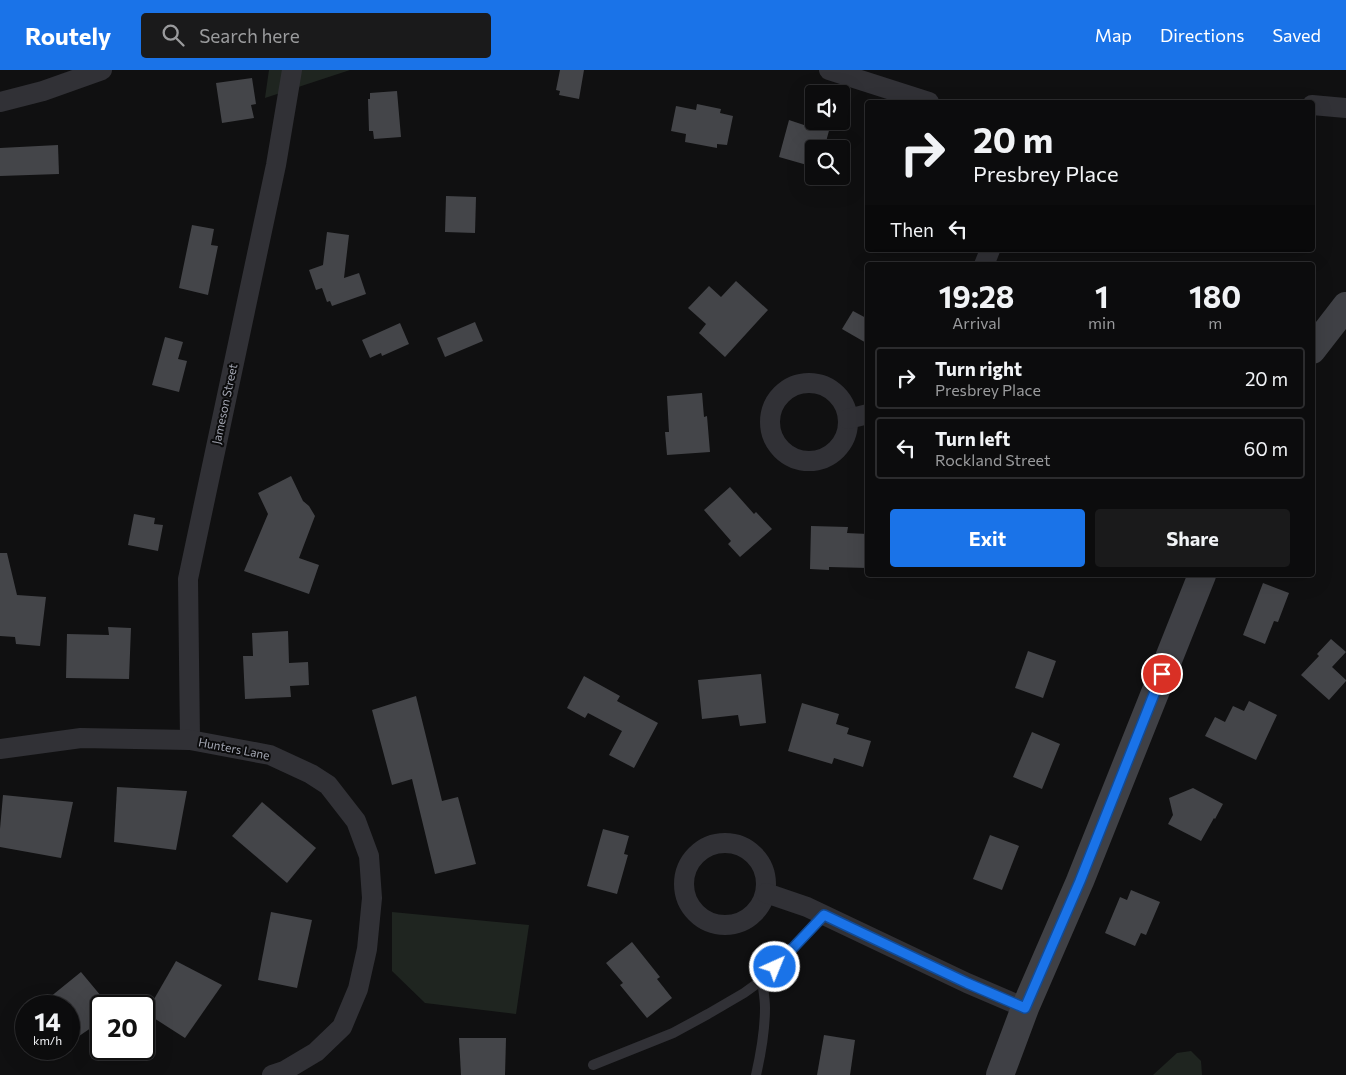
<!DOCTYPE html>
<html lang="en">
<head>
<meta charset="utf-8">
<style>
  :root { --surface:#0c0c0d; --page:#1a1a1b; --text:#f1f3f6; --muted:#9a9b9d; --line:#2c2c2e; --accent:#1a73e8 }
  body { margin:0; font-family:Commissioner,sans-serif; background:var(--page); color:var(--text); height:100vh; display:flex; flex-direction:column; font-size:19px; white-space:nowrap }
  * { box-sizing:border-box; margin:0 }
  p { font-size:16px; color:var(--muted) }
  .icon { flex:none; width:28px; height:28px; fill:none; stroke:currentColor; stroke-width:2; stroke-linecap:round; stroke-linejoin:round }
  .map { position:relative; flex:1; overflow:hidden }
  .drawer { position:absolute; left:865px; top:192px; width:450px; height:315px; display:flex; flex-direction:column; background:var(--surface); border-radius:5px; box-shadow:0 5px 20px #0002,0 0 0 1px var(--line) }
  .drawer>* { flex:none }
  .top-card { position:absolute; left:865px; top:30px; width:450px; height:152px; border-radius:5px; box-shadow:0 5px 20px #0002,0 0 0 1px var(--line); background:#0c0c0d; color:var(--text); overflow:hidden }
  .buttons { position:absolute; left:805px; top:15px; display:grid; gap:10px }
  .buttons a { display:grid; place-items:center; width:45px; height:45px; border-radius:5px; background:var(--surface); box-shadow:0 5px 20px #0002,0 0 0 1px var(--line); font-size:25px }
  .speed { position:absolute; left:15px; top:925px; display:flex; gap:10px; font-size:25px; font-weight:700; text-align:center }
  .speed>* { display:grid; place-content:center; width:65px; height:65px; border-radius:50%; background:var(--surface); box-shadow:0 5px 20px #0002,0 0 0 1px var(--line); line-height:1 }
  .speed small { font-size:12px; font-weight:400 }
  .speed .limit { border:2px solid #111; border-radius:8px; background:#fff; color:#111 }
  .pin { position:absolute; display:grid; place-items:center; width:42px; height:42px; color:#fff; margin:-21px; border:2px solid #fff; border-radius:50%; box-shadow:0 1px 5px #0007 }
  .me { position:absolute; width:55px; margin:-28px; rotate:44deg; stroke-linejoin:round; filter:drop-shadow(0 0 4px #0008) }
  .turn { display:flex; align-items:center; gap:18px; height:105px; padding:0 25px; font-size:22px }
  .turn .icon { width:65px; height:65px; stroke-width:2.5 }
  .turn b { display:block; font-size:35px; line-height:42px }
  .then { display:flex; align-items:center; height:48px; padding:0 25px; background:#0003; gap:10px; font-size:19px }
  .eta { display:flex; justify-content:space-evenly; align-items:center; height:85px; text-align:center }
  .eta b { font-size:30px; font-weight:700; line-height:35px }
  .cta { display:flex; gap:10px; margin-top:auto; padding:10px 25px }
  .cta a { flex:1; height:58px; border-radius:5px; background:var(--accent); color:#fff; font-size:20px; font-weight:700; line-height:58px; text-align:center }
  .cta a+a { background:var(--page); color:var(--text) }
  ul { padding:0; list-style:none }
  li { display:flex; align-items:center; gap:15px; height:62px; margin:0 10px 8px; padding:0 15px; border:2px solid var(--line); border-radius:5px }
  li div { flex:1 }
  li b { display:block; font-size:19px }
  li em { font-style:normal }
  header { display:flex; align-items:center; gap:30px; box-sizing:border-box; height:70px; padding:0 25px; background:var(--accent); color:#fff }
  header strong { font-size:24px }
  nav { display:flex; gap:28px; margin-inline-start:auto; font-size:18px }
  .search { width:350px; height:45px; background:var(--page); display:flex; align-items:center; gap:12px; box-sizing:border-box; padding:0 18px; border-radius:5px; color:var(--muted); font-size:19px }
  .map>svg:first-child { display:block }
  .green { fill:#1f2520 }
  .building { fill:#444549 }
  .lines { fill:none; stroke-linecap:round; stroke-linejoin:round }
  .lane { stroke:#313136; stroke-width:10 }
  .street { stroke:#313136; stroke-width:20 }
  .secondary { stroke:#3f4045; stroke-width:28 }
  .route-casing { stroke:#114b97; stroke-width:12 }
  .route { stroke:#1a73e8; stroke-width:9 }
  .labels { text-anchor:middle; stroke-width:4; stroke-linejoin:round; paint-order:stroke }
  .street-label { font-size:12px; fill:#a2a5b1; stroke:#0b0b0c }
</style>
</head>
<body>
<header>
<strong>Routely</strong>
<div class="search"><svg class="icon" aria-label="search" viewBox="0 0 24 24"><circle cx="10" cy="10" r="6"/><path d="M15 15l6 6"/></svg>Search here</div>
<nav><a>Map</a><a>Directions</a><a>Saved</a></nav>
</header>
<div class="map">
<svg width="1346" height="1005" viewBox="0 0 1346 1005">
  <rect width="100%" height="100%" fill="#101011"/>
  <g class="green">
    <path d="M 269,0 L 350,0 L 265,28 Z"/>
    <path d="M 392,842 L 529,855 L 516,944 L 425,933 L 392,901 Z"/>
    <path d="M 1191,981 L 1201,991 L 1202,1005 L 1153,1005 L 1177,983 Z"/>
  </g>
  <g class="building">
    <path d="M 560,0 L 584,0 L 579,29 L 559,25 L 560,21 L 556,20 Z"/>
    <path d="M 252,8 L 256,34 L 251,35 L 254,48 L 222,53 L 216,13 Z"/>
    <path d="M 397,21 L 401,67 L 374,69 L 373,61 L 369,61 L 368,29 L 370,29 L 370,23 Z"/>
    <path d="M 697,34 L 721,39 L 720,43 L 733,46 L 727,75 L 717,74 L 717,78 L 685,72 L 686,64 L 671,61 L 676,36 L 696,40 Z"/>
    <path d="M 789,50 L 804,55 L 805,50 L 830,57 L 824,79 L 814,79 L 814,97 L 779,87 Z"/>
    <path d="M 58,75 L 59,104 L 0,106 L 0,78 Z"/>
    <path d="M 446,126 L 476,127 L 475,163 L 445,162 Z"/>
    <path d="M 192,155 L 214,159 L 211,175 L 218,176 L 208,225 L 179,218 Z"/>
    <path d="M 327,162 L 349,165 L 344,208 L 359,203 L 366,224 L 332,236 L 330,231 L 327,232 L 322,218 L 316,220 L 309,200 L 323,195 Z"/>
    <path d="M 736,211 L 768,240 L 725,287 L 699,263 L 706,254 L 688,238 L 709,216 L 721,227 Z"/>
    <path d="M 853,241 L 868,249 L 868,274 L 842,259 Z"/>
    <path d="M 475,252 L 483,271 L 445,287 L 437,268 Z"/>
    <path d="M 400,253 L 409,274 L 382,286 L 381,283 L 370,288 L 362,270 Z"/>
    <path d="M 165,267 L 183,272 L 178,289 L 187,291 L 179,322 L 152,315 Z"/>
    <path d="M 702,323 L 704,347 L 707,346 L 710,382 L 667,385 L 665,362 L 669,362 L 667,326 Z"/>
    <path d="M 291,406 L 303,431 L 309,436 L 315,446 L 299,488 L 319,495 L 309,524 L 244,501 L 268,444 L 258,423 Z"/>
    <path d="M 730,417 L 754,444 L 756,442 L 772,459 L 740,487 L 728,474 L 731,471 L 704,440 Z"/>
    <path d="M 134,444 L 155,448 L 154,454 L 163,455 L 158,481 L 128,475 Z"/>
    <path d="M 811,456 L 848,457 L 847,463 L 868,464 L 868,498 L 829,497 L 829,500 L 810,499 Z"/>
    <path d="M 0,483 L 7,483 L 17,525 L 46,527 L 40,576 L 16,574 L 15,567 L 0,566 Z"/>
    <path d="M 1263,513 L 1289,523 L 1278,552 L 1274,551 L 1265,574 L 1243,565 Z"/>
    <path d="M 108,557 L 131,558 L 129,609 L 66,608 L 67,564 L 109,565 Z"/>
    <path d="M 288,561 L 289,593 L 308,592 L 309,615 L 290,616 L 291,627 L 245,629 L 243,586 L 253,586 L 252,563 Z"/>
    <path d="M 1331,569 L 1346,582 L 1332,597 L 1346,610 L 1346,611 L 1329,630 L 1301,605 L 1319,586 L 1317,584 Z"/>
    <path d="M 1028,581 L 1056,591 L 1043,628 L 1015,618 Z"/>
    <path d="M 761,604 L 766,653 L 740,656 L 738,645 L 702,649 L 698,610 Z"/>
    <path d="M 584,606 L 620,626 L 617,631 L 658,653 L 634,698 L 609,685 L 622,661 L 588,643 L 585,648 L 567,638 Z"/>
    <path d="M 416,626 L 442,731 L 458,727 L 476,794 L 435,804 L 412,709 L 392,715 L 372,640 Z"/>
    <path d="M 1249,631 L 1277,645 L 1256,690 L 1205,666 L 1215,647 L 1225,652 L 1233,636 L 1244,641 Z"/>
    <path d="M 802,633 L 839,644 L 836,654 L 849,658 L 847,664 L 871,671 L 863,697 L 834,688 L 832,694 L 788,681 Z"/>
    <path d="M 1032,662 L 1060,674 L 1042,719 L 1013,707 Z"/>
    <path d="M 117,717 L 187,721 L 176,780 L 114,772 Z"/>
    <path d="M 1193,718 L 1223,734 L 1215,749 L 1214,748 L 1201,771 L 1168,754 L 1173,745 L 1169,728 Z"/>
    <path d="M 3,725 L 73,732 L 61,788 L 0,777 L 0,759 Z"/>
    <path d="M 262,732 L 316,778 L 287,813 L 232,766 Z"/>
    <path d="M 603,759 L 629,766 L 624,784 L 628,785 L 617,824 L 587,816 Z"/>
    <path d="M 990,765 L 1019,776 L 1002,820 L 973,809 Z"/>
    <path d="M 1131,820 L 1160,832 L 1146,865 L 1141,863 L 1135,876 L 1105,863 L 1120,827 L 1127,830 Z"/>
    <path d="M 271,842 L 312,850 L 297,918 L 258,910 Z"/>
    <path d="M 632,872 L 660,907 L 657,909 L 672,928 L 647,948 L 620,915 L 623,913 L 606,893 Z"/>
    <path d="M 176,891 L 222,915 L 185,968 L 146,943 Z"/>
    <path d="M 81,902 L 101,926 L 101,951 L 69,973 L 69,936 L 39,936 Z"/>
    <path d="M 824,965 L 855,970 L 850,1005 L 817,1005 Z"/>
    <path d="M 459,968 L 506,968 L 505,1005 L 461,1005 Z"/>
  </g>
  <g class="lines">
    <g class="lane">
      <path d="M 593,995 L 673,963 L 708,944 L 744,923 L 762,910 L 824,845"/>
      <path d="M 756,1005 C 761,983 765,960 765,938 C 765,928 763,919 762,910"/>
    </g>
    <g class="street">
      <path d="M 829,0 L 929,32"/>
      <path d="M 0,32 L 43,21 L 102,0"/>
      <path d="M 1312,35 L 1346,38"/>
      <path d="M 984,195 L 990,180"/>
      <circle cx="809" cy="352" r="39"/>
      <path d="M 848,349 L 868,344"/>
      <path d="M 190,670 L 188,509 L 276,95 L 292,0"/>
      <path d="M 0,679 L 81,668 L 190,670 L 270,685 L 311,704 L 328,715 L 356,751 L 369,786 L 372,828 L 367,879 L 358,919 L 342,957 L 316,982 L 284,1001 L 272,1005"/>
      <circle cx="725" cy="814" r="41"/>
      <path d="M 766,823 L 807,837 L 967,913 L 1025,938"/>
    </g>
    <g class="secondary">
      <path d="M 1312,280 L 1346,236"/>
      <path d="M 1000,1005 L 1025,938 L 1080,811 L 1202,505"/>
    </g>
  </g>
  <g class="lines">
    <defs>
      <path id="route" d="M 775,897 L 824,845 L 967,913 L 1025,938 L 1080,811 L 1162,604"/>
    </defs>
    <use href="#route" class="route-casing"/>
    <use href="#route" class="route"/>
  </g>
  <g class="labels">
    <g class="street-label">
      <text transform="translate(225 334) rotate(-78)" y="4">Jameson Street</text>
      <text transform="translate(234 679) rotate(11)" y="4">Hunters Lane</text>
    </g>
  </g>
</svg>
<div class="buttons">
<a><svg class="icon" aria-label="sound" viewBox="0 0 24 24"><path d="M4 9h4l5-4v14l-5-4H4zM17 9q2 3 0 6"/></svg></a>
<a><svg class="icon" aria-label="search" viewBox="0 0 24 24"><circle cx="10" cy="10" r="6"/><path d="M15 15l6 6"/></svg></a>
</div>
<div class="speed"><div>14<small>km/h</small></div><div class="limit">20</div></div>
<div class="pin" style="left:1162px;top:604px;background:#d93025"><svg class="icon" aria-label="arrive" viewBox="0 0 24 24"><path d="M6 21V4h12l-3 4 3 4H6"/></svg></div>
<svg class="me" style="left:775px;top:897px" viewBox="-20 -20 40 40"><circle r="17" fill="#1a73e8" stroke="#fff" stroke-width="3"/><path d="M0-11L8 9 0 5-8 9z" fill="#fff"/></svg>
<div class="top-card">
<div class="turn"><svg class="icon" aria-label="right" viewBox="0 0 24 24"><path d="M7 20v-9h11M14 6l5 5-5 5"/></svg><div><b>20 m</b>Presbrey Place</div></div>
<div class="then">Then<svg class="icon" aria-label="left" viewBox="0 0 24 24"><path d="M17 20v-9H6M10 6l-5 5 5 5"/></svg></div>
</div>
<section class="drawer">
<div class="eta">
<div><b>19:28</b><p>Arrival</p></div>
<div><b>1</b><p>min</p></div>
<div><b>180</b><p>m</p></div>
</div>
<ul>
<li><svg class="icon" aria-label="right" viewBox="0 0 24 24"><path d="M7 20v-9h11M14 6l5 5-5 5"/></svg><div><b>Turn right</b><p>Presbrey Place</p></div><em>20 m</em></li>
<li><svg class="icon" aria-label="left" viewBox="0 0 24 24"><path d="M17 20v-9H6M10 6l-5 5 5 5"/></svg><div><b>Turn left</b><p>Rockland Street</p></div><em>60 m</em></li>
</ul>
<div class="cta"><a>Exit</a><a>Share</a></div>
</section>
</div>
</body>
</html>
